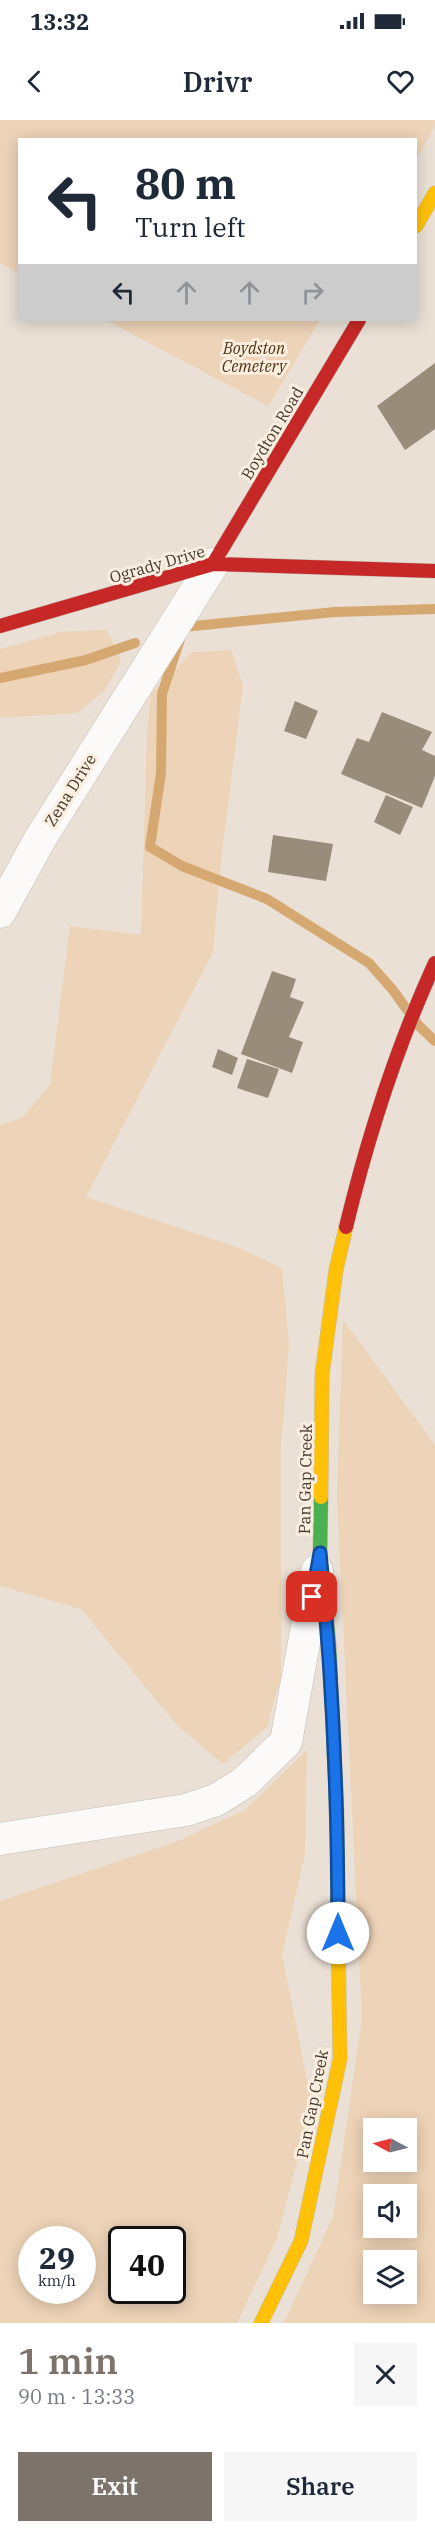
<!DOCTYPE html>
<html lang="en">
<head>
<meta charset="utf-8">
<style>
  :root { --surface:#fff; --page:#f6f6f7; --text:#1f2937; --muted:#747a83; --accent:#7c736a }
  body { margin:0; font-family:"IBM Plex Serif",serif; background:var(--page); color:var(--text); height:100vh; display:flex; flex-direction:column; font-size:22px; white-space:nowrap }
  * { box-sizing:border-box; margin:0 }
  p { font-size:20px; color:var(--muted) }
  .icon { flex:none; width:33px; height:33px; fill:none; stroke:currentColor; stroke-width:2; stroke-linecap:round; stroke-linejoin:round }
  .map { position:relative; height:2203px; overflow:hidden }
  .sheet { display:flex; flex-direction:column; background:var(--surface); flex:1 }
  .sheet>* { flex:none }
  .guide { position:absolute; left:18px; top:18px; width:399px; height:183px; border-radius:0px; box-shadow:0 3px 15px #0003; background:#fff; color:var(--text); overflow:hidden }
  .needle { width:39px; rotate:277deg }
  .controls { position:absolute; left:363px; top:1998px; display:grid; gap:12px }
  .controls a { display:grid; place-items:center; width:54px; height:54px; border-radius:0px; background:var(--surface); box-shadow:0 3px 15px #0003; font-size:30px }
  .speed { position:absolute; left:18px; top:2106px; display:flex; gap:12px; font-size:30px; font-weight:700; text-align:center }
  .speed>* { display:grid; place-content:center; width:78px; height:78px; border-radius:50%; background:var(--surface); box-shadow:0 3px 15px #0003; line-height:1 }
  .speed small { font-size:15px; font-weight:400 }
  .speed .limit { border:3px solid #111; border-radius:9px; background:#fff; color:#111 }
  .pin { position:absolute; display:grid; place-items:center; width:51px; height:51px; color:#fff; margin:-26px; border-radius:12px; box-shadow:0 3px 9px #0006 }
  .me { position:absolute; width:66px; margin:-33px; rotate:0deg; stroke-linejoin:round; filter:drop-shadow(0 0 4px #0008) }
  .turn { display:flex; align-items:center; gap:21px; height:126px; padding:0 18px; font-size:27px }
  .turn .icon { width:78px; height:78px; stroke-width:2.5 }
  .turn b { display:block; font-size:42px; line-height:51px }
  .lanes { display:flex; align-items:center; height:57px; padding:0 18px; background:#0003; justify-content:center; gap:30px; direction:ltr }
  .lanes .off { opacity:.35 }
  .round { display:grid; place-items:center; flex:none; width:63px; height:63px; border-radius:0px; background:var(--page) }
  .summary { display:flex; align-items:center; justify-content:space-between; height:102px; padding:0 18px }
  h1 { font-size:36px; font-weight:600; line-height:45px; color:var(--accent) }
  .action { display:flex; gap:12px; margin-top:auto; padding:12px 18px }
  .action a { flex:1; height:69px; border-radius:0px; background:var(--accent); color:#fff; font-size:24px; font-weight:600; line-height:69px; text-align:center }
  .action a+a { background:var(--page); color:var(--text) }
  .status { display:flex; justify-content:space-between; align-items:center; height:42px; padding:0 30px; background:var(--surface); direction:ltr }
  .status svg { height:16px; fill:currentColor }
  header { display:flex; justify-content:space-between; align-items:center; height:78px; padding:0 18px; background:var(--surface); font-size:27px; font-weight:600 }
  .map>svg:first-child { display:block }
  .green { fill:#edd3b7; fill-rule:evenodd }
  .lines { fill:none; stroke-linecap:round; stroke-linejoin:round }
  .stream { stroke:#d6a871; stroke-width:10 }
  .building { fill:#998c7b }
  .street-casing { stroke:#c3bbb2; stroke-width:33 }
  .fast-casing { stroke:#c3bbb2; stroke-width:15 }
  .slow-casing { stroke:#c3bbb2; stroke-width:15 }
  .jam-casing { stroke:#c3bbb2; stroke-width:15 }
  .street { stroke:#fcfaf9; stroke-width:32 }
  .fast { stroke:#4caf50; stroke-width:14 }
  .slow { stroke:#ffc107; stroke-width:14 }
  .jam { stroke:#c62828; stroke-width:14 }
  .route-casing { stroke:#114b97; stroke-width:15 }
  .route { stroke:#1a73e8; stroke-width:10 }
  .labels { text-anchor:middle; stroke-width:6; stroke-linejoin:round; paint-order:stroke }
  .park-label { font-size:16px; font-style:italic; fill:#4d3314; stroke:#fceede }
  .street-label { font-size:16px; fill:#403931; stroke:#fceede }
</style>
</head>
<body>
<div class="status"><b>13:32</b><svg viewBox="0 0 49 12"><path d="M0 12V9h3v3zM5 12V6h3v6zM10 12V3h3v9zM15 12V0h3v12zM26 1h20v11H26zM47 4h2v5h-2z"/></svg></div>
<header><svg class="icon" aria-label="back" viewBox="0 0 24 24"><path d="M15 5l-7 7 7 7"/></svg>Drivr<svg class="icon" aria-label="heart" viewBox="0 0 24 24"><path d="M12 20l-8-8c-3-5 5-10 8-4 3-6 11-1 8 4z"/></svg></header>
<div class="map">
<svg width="435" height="2203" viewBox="0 0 435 2203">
  <rect width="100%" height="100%" fill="#eae0d5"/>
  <g class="green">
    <path d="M 0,0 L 435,0 L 435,6 L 416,39 L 416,20 L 20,20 L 19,153 L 0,143 Z"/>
    <path d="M 106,200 L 320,200 L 268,286 Z"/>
    <path d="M 107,510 L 121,541 L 104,571 L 77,593 L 0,598 L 0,529 L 61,512 Z"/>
    <path d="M 231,530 L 243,566 L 221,741 L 213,832 L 86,1077 L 237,1127 L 282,1148 L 289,1224 L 281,1327 L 281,1556 L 267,1607 L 223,1644 L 177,1605 L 81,1489 L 0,1466 L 0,1005 L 22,998 L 50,965 L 70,806 L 141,815 L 147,613 L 151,574 L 192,532 Z"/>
    <path d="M 343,1200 L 435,1325 L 435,2203 L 284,2203 L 333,2097 L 362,1898 L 337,1376 ZM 374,2008 L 406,2008 L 406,2042 L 374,2042 ZM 374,2074 L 406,2074 L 406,2108 L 374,2108 ZM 374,2140 L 406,2140 L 406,2174 L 374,2174 Z"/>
    <path d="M 307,1630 L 305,1734 L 282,1835 L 312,1986 L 277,2118 L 237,2203 L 0,2203 L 0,1781 L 178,1721 L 245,1690 ZM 32,2120 L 82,2120 L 82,2170 L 32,2170 ZM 122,2120 L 172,2120 L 172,2170 L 122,2170 Z"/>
  </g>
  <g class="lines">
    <g class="stream">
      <path d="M 435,489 L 335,492 L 184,507 L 162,574 L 161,653 L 150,727 L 182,746 L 267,779 L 369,843 L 392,869 L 419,906 L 435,921"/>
      <path d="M 0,558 L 86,540 L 135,523"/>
    </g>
  </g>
  <g class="building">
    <path d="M 435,243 L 435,309 L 405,330 L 377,286 Z"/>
    <path d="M 295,581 L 318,591 L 306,619 L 284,611 Z"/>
    <path d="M 382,592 L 432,612 L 422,630 L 435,636 L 435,656 L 422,688 L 341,654 L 357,618 L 369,622 Z"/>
    <path d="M 386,675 L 413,687 L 400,715 L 374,702 Z"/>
    <path d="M 273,715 L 333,724 L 326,761 L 268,752 Z"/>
    <path d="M 272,851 L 296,859 L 290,877 L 304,882 L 289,917 L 303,922 L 292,953 L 241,934 Z"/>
    <path d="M 218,929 L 238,938 L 232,955 L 212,947 Z"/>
    <path d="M 247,939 L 279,949 L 268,978 L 237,968 Z"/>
  </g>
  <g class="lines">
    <defs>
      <g id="street">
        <path d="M 0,792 L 40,719 L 213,444"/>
        <path d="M 0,1719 L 186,1690 L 216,1680 L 245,1662 L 286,1622 L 317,1451"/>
      </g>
      <path id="fast" d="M 321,1377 L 320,1433 L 329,1524 L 337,1693 L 338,1814"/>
      <g id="slow">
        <path d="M 416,106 L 435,73"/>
        <path d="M 321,1377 L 322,1255 L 336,1150 L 346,1107"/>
        <path d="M 261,2203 L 301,2121 L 340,1939 L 338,1814"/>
      </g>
      <g id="jam">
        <path d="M 213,444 L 359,200"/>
        <path d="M 0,506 L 213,444 L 435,451"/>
        <path d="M 346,1107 C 368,1016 396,928 435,843"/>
      </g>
    </defs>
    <use href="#street" class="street-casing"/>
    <use href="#fast" class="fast-casing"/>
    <use href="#slow" class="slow-casing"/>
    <use href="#jam" class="jam-casing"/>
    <use href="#street" class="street"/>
    <use href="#fast" class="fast"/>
    <use href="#slow" class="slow"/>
    <use href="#jam" class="jam"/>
  </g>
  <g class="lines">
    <defs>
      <path id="route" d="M 312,1477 L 320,1433 C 333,1559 338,1686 338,1813"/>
    </defs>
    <use href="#route" class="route-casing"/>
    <use href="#route" class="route"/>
  </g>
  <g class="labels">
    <g class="park-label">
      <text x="254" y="234">Boydston<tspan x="254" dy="18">Cemetery</tspan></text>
    </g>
    <g class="street-label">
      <text transform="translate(272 313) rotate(-59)" y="6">Boydton Road</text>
      <text transform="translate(157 444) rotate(-16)" y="6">Ogrady Drive</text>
      <text transform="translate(70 670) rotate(-58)" y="6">Zena Drive</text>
      <text transform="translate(305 1359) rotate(-89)" y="6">Pan Gap Creek</text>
      <text transform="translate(312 1984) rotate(-79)" y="6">Pan Gap Creek</text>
    </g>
  </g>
</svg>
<div class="controls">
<a><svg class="needle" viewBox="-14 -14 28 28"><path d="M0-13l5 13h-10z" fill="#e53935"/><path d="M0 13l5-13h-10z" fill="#747a83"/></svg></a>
<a><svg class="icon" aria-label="sound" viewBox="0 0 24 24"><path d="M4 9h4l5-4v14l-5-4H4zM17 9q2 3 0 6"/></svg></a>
<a><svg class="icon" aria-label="layers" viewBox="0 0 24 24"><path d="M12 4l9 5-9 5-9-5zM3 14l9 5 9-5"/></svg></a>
</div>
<div class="speed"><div>29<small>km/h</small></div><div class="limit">40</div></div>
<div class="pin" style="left:312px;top:1477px;background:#d93025"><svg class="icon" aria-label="arrive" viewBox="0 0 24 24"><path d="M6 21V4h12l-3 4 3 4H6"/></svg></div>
<svg class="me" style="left:338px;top:1813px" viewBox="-20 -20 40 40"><circle r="19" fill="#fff"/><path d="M0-13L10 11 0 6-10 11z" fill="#1a73e8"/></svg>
<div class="guide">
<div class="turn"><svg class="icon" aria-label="left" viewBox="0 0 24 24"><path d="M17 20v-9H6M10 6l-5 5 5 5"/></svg><div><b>80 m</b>Turn left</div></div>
<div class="lanes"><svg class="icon" aria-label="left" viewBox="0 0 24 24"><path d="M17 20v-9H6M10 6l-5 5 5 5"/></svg><svg class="icon off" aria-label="ahead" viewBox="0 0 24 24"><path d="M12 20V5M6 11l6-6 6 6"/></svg><svg class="icon off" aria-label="ahead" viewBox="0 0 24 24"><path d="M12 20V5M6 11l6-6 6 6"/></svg><svg class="icon off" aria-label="right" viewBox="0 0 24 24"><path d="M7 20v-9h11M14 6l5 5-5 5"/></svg></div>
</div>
</div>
<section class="sheet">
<div class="summary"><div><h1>1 min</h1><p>90 m · 13:33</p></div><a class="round"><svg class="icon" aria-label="close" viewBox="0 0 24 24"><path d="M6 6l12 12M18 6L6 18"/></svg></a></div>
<div class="action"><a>Exit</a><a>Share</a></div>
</section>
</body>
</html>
